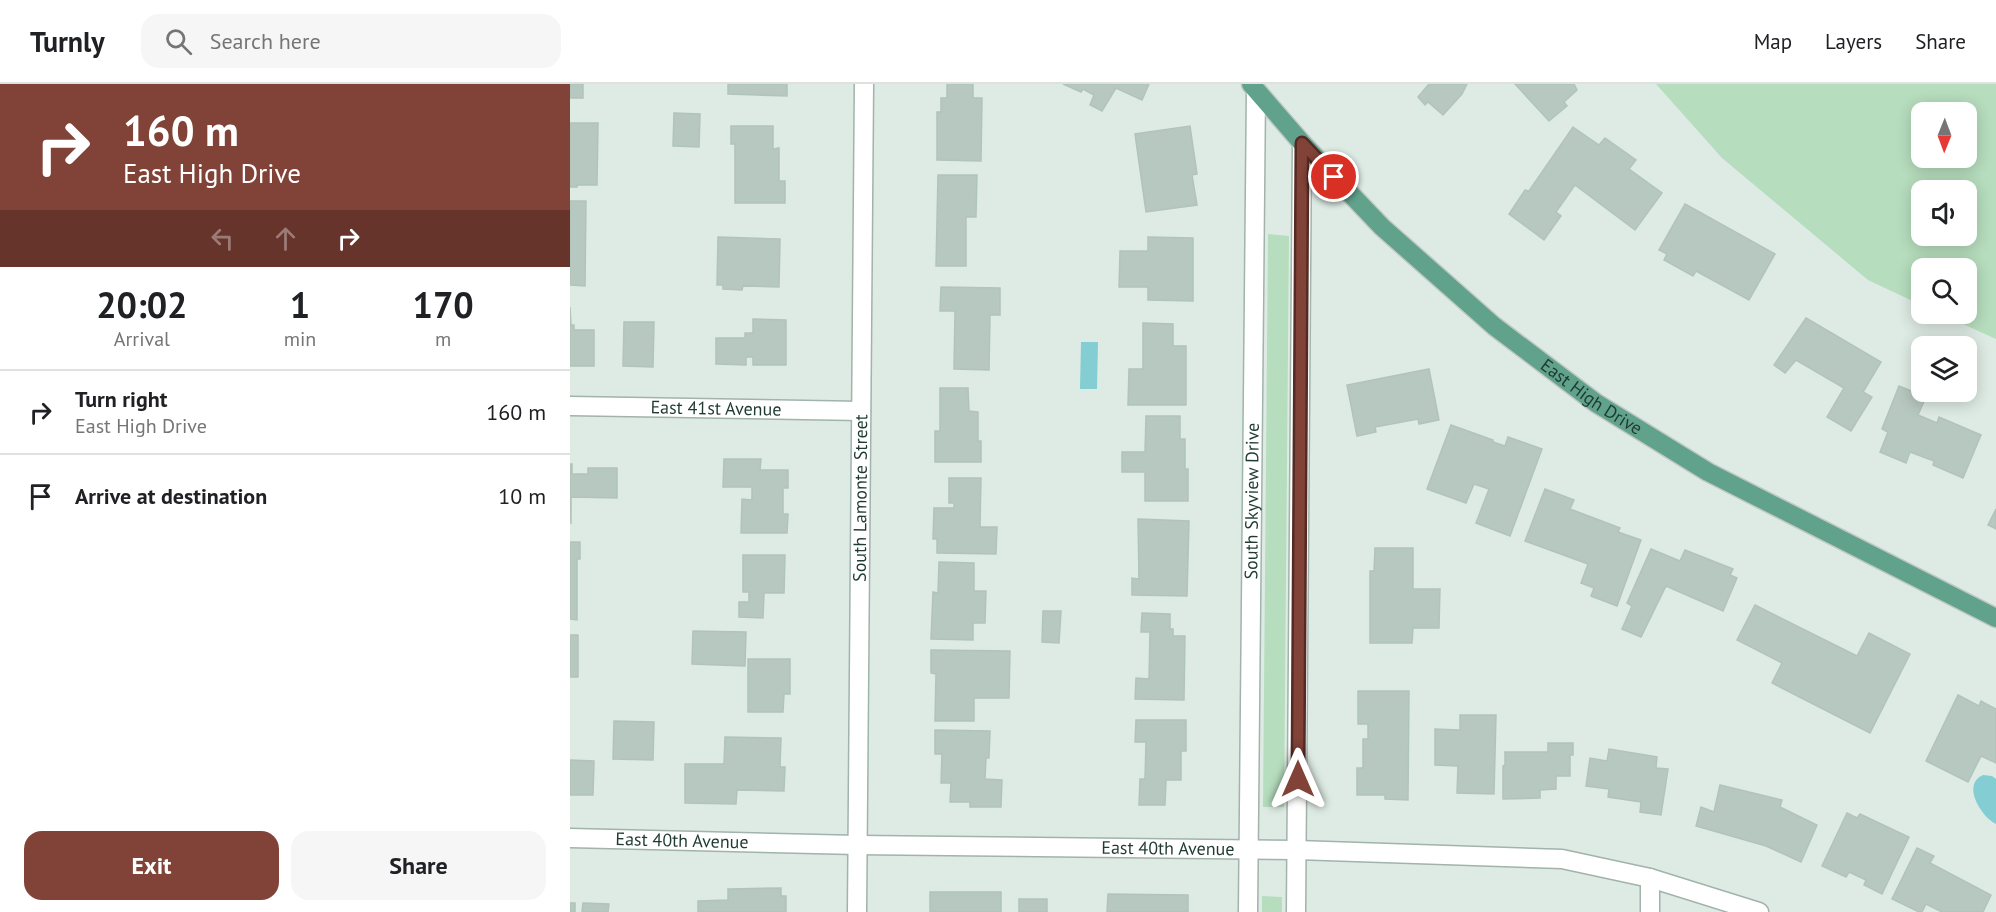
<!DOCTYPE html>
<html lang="en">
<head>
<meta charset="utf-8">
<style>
  :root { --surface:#fff; --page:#f6f6f6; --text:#202124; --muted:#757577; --line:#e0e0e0; --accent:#814237 }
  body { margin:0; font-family:"PT Sans",sans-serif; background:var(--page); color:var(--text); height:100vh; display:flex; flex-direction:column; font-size:22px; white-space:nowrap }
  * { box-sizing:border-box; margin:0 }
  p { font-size:20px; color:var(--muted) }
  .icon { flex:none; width:33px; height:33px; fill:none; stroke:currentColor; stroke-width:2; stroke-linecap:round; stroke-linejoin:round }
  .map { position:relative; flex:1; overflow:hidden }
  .details { display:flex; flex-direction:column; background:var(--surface); width:570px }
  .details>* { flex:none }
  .guide { background:#814237; color:#fff; overflow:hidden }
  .needle { width:39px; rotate:181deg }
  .controls { position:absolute; left:1341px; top:18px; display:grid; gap:12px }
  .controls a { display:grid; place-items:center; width:66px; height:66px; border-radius:12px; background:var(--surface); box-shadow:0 3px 15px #0003; font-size:30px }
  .pin { position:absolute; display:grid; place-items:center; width:51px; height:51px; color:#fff; margin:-26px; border:3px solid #fff; border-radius:50%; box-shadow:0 2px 6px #0007 }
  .me { position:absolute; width:66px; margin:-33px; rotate:0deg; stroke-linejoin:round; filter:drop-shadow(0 0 4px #0008) }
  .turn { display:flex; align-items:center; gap:21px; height:126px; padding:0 24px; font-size:27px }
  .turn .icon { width:78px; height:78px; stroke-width:2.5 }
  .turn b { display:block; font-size:42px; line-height:51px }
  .lanes { display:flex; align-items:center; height:57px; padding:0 24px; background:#0003; justify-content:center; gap:30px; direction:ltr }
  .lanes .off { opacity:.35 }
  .eta { display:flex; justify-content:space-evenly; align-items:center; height:102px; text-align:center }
  .eta b { font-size:36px; font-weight:700; line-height:42px }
  .button { display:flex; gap:12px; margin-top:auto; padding:12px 24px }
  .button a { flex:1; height:69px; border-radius:18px; background:var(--accent); color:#fff; font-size:24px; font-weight:700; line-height:69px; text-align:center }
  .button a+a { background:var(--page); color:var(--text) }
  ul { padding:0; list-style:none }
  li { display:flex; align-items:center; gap:18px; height:84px; padding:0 24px; border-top:2px solid var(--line) }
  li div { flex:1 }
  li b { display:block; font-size:22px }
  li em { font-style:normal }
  header { display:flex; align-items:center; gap:36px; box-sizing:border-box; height:84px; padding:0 30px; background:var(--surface); border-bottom:2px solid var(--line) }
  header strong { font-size:28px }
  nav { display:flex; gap:33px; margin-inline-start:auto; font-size:21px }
  .search { width:420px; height:54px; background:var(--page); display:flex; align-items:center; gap:15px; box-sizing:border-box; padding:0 21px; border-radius:18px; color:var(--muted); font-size:22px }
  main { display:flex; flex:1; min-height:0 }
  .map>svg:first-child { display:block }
  .green { fill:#b6ddbd; fill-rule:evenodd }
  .water { fill:#83cdd3 }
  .building { fill:#b7c8c0; stroke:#b1c4bb; stroke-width:1.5 }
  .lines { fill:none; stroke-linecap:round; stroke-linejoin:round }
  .minor-casing { stroke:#a1b3ab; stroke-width:21 }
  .major-casing { stroke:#c0c8c5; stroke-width:21 }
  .minor { stroke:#fff; stroke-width:18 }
  .major { stroke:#61a28c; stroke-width:18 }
  .route-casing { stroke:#542b24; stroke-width:15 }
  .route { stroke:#814237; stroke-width:10 }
  .labels { text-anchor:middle; stroke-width:5; stroke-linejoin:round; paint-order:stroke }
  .street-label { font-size:18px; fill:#1f3b31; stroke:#eff7f2 }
</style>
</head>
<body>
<header>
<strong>Turnly</strong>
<div class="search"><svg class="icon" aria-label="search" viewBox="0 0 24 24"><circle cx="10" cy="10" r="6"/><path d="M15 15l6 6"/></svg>Search here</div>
<nav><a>Map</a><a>Layers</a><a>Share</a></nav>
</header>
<main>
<section class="details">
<div class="guide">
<div class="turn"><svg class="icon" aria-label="right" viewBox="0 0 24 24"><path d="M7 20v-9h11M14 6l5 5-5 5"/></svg><div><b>160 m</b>East High Drive</div></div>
<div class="lanes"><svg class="icon off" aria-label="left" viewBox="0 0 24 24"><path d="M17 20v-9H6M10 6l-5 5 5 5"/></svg><svg class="icon off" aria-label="ahead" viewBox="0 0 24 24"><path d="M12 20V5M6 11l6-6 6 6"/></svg><svg class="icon" aria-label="right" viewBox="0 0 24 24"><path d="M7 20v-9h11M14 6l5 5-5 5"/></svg></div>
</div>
<div class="eta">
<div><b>20:02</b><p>Arrival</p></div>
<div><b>1</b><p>min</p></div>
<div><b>170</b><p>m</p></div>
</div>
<ul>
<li><svg class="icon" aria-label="right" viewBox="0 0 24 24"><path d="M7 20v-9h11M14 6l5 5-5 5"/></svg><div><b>Turn right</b><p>East High Drive</p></div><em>160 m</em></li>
<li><svg class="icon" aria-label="arrive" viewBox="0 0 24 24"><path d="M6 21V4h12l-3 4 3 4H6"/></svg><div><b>Arrive at destination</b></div><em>10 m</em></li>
</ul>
<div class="button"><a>Exit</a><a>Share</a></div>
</section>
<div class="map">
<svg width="1426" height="828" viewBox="0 0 1426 828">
  <rect width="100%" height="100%" fill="#deebe4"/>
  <g class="green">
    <path d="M 1086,0 L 1426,0 L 1426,255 L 1371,230 L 1396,230 L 1396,184 L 1352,184 L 1351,221 L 1298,196 L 1152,74 ZM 1396,28 L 1396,74 L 1352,74 L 1352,28 ZM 1396,106 L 1396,152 L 1352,152 L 1352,106 Z"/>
    <path d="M 698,150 L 719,152 L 714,723 L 693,723 Z"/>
    <path d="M 692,812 L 712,813 L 712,828 L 692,828 Z"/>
  </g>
  <g class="water">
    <path d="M 511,258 L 528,258 L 527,305 L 510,305 Z"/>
    <path d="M 1413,691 L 1422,692 L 1426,695 L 1426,740 C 1411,733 1391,700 1413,691 Z"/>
  </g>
  <g class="building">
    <rect x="0" y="0" width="13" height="14"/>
    <path d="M 158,0 L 217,0 L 217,12 L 158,10 Z"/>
    <path d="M 377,0 L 403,0 L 403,14 L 412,14 L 411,77 L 367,76 L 367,28 L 371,28 L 371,14 L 377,14 Z"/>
    <path d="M 493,0 L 579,0 L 572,16 L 546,4 L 532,27 L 520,21 L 524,11 L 513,5 L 511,8 Z"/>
    <path d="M 859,0 L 897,0 L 892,10 L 873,31 L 858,18 L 855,21 L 848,13 Z"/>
    <path d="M 945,0 L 1004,0 L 1007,6 L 994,18 L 997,22 L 979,37 Z"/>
    <path d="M 104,29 L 130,30 L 129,63 L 103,62 Z"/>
    <path d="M 0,39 L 28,39 L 27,101 L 7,101 L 7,103 L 0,103 Z"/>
    <path d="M 161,42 L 203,42 L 203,65 L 209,64 L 209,97 L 215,97 L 215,119 L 165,119 L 165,60 L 161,60 Z"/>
    <path d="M 620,42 L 627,90 L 622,91 L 627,121 L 576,128 L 565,50 Z"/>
    <path d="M 1003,43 L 1029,61 L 1035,54 L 1066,76 L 1059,85 L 1092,109 L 1065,146 L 1005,101 L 986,128 L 991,132 L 974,156 L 939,130 L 955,106 L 959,107 Z"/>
    <path d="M 368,91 L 407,91 L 406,133 L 396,133 L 396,182 L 366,182 Z"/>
    <path d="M 0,117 L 16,117 L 15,202 L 0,201 Z"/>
    <path d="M 1115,120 L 1205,170 L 1179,216 L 1126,187 L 1123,192 L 1094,176 L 1097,170 L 1089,166 Z"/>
    <path d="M 148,153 L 210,155 L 209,203 L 173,202 L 172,206 L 153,205 L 153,201 L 147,201 Z"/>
    <path d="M 578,153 L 623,154 L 623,217 L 578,216 L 578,203 L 549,203 L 550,167 L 578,167 Z"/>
    <path d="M 371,203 L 430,204 L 430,231 L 420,231 L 419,286 L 384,285 L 385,227 L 370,227 Z"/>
    <path d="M 0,223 L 1,241 L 4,241 L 4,246 L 24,246 L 24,282 L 0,282 Z"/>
    <path d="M 1236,234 L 1311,278 L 1293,308 L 1302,313 L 1281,347 L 1257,333 L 1274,304 L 1226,276 L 1215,289 L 1204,281 Z"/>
    <path d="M 183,235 L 216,236 L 216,281 L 183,281 L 183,273 L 176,273 L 176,281 L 146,280 L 146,254 L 175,254 L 175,249 L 183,249 Z"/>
    <path d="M 54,238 L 84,238 L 83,283 L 53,282 Z"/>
    <path d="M 573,239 L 603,240 L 603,262 L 616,262 L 616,321 L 558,321 L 559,285 L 573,285 Z"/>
    <path d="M 859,285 L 869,336 L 849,340 L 848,335 L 805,343 L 806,348 L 787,352 L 777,301 Z"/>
    <path d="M 1329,302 L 1356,313 L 1348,331 L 1367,339 L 1369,333 L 1411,351 L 1393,394 L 1363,381 L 1364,377 L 1340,368 L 1336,379 L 1310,368 L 1318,348 L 1312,345 Z"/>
    <path d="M 370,304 L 398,304 L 399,327 L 408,328 L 408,357 L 411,357 L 411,378 L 365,378 L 365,347 L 370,347 Z"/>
    <path d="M 576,332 L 610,332 L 610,355 L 615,355 L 615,385 L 618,385 L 618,417 L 575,417 L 575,388 L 552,388 L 552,368 L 575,368 Z"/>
    <path d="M 881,341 L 923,356 L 923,358 L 935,362 L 938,353 L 972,365 L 940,452 L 906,439 L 919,405 L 904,400 L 896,419 L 857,405 Z"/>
    <path d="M 154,375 L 191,375 L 190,386 L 218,386 L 218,404 L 213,404 L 213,430 L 218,430 L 217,449 L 171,449 L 172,415 L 182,416 L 182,403 L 153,403 Z"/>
    <path d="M 0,380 L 2,380 L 2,390 L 18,390 L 18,384 L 47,384 L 47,414 L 1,413 L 1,440 Z"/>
    <path d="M 379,394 L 411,394 L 410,443 L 427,443 L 426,470 L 367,469 L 367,455 L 363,455 L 364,424 L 384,424 L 384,419 L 379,419 Z"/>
    <path d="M 975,405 L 1004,416 L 1000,425 L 1050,444 L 1048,448 L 1071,456 L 1047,522 L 1021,512 L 1024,504 L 1011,499 L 1018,480 L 955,457 Z"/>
    <path d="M 1426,425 L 1426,445 L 1418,441 Z"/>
    <path d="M 568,435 L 619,437 L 617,512 L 562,511 L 562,494 L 569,495 Z"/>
    <path d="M 0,458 L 10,458 L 10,475 L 7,475 L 7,536 L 0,535 Z"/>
    <path d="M 805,464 L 843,464 L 843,505 L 870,505 L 869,544 L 843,544 L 842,559 L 800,559 L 800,487 L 804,487 Z"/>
    <path d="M 1081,465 L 1110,477 L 1115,466 L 1163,485 L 1160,491 L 1167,494 L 1153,527 L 1096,502 L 1071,553 L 1052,545 L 1062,522 L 1057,519 Z"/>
    <path d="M 173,471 L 215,471 L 214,509 L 194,509 L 193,534 L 169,533 L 169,518 L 179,518 L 179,508 L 173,508 Z"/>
    <path d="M 369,478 L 404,479 L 404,507 L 416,507 L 415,539 L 403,539 L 403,556 L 361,555 L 363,508 L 368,509 Z"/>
    <path d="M 1185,521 L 1287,572 L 1299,549 L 1340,570 L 1300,649 L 1202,599 L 1212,579 L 1167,556 Z"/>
    <path d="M 473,527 L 491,527 L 489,559 L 472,558 Z"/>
    <path d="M 572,529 L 600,530 L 600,545 L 603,545 L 603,552 L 615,552 L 614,616 L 565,615 L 566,594 L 579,595 L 580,548 L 571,548 Z"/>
    <path d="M 123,547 L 176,548 L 175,582 L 122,580 Z"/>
    <rect x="0" y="551" width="8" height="42"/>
    <path d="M 361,566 L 440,567 L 439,614 L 404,614 L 404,637 L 365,637 L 366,590 L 361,589 Z"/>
    <path d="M 178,575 L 220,575 L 220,610 L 214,610 L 213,628 L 178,628 Z"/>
    <path d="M 788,607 L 839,607 L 838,716 L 815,715 L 815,711 L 787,711 L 787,684 L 793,684 L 793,655 L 798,655 L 798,640 L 788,640 Z"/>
    <path d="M 1388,611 L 1409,622 L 1411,617 L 1426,625 L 1426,679 L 1411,672 L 1398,698 L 1356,677 Z"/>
    <path d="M 890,631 L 926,631 L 924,710 L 887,709 L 888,682 L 865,681 L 865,645 L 890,646 Z"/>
    <path d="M 566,636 L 616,636 L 616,667 L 611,667 L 611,696 L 596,696 L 595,721 L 569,721 L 570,695 L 575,695 L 576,658 L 565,658 Z"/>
    <path d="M 44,637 L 84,638 L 83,676 L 43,675 Z"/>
    <path d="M 365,646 L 420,647 L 419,674 L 416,674 L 415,695 L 432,696 L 431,723 L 400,723 L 400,718 L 380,718 L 381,699 L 371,699 L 372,670 L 365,670 Z"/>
    <path d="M 155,653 L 211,654 L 210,683 L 215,683 L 214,707 L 167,706 L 166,720 L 115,719 L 115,680 L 154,680 Z"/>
    <path d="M 978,659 L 1003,659 L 1003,671 L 1000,671 L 1000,692 L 986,692 L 986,705 L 970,706 L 970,714 L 933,715 L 933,682 L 935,681 L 935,668 L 978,668 Z"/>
    <path d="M 1039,665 L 1087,673 L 1086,684 L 1098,685 L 1091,731 L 1070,728 L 1071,718 L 1038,713 L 1039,705 L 1016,702 L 1020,674 L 1037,677 Z"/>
    <path d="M 0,676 L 24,677 L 23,711 L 0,711 Z"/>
    <path d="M 1150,701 L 1212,716 L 1210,723 L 1247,741 L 1231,778 L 1196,762 L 1126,742 L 1131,723 L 1144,728 Z"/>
    <path d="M 1277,729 L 1287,734 L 1290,730 L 1339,753 L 1312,810 L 1294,801 L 1296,796 L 1279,788 L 1276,793 L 1252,782 Z"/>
    <path d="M 1347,764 L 1364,772 L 1360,779 L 1421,811 L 1413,828 L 1372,828 L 1356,820 L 1352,828 L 1349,828 L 1322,815 Z"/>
    <path d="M 211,804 L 211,812 L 216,812 L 216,828 L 128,828 L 128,817 L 158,816 L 158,805 Z"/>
    <rect x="360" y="808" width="71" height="20"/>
    <path d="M 538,810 L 618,811 L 618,828 L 537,828 Z"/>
    <rect x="449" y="815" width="28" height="13"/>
    <rect x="0" y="819" width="5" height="9"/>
    <path d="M 13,819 L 39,820 L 38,828 L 12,828 Z"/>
  </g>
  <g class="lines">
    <defs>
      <g id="minor">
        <path id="s1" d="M 0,322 L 291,327"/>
        <path id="s2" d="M 0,754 L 287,761 L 727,766 L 992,775 L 1080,794 L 1189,828"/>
        <path id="s3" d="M 287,828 L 294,0"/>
        <path id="s4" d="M 678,828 L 686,6"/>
        <path d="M 726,828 L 732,59"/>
        <path d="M 1080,828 L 1080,794"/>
      </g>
      <g id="major">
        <path id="s5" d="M 681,0 L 732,59 L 812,143 L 924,242 L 1026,319 L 1138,388 L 1426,534"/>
      </g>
    </defs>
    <use href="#minor" class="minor-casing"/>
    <use href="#major" class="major-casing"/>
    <use href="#minor" class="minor"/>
    <use href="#major" class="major"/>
  </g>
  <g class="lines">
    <defs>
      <path id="route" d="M 728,695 L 732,59 L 764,93"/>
    </defs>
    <use href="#route" class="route-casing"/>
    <use href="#route" class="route"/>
  </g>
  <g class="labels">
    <g class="street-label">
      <text dy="6" stroke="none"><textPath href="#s5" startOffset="464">East High Drive</textPath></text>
      <text dy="6" stroke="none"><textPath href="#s1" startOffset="146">East 41st Avenue</textPath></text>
      <text dy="6" stroke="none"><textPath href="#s3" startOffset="414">South Lamonte Street</textPath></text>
      <text dy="6" stroke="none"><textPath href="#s4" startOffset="411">South Skyview Drive</textPath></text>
      <text dy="6" stroke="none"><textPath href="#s2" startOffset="112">East 40th Avenue</textPath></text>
      <text dy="6" stroke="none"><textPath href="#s2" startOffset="598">East 40th Avenue</textPath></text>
    </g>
  </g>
</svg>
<div class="controls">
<a><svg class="needle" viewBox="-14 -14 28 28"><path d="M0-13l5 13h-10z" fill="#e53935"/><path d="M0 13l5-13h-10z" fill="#757577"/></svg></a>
<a><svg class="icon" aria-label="sound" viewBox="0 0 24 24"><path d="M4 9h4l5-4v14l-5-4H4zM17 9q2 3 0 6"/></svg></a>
<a><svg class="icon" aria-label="search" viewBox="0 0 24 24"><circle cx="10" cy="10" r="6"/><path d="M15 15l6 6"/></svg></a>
<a><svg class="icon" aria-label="layers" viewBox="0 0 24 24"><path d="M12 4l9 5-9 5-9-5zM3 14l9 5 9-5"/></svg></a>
</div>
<div class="pin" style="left:764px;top:93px;background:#d93025"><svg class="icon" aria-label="arrive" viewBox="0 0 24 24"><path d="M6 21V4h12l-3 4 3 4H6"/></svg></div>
<svg class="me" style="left:728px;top:695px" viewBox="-20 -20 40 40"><path d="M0-17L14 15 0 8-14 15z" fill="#814237" stroke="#fff" stroke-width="4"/></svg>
</div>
</main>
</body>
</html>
